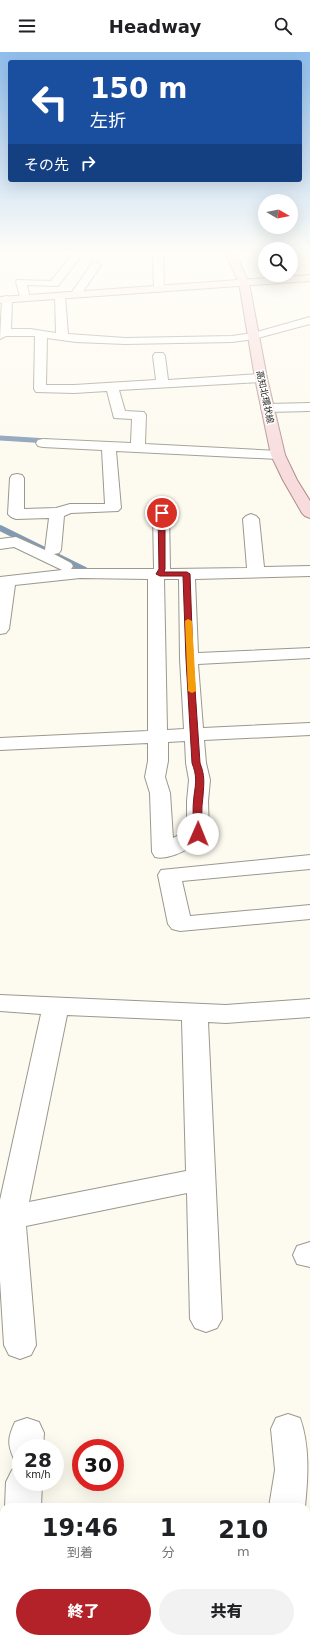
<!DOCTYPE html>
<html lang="ja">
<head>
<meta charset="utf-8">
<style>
  :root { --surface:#fff; --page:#f2f2f2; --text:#202124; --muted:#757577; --accent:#b32228 }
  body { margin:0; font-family:"DejaVu Sans","Noto Sans JP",sans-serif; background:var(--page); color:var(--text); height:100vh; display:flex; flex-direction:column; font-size:15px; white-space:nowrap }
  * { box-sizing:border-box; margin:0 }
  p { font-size:13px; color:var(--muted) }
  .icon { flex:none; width:22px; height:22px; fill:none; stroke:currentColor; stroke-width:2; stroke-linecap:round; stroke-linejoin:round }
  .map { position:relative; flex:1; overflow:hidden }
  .panel { position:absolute; left:0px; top:1451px; width:310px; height:140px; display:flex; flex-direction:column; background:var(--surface); border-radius:12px 12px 0 0; box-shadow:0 4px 16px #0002 }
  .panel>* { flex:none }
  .hud { position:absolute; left:8px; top:8px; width:294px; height:122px; border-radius:4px; box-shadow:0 4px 16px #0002; background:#1a4fa0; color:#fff; overflow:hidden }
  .needle { width:26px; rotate:99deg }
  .fabs { position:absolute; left:258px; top:142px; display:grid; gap:8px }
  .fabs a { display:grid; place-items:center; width:40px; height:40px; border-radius:50%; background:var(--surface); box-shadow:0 4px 16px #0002; font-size:20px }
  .speed { position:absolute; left:12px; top:1387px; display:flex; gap:8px; font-size:20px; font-weight:700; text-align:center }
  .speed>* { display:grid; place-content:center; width:52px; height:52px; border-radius:50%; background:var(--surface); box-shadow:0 4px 16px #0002; line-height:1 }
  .speed small { font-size:10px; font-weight:400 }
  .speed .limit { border:6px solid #d22; background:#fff; color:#111 }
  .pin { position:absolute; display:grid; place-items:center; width:34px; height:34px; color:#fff; margin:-17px; border:2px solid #fff; border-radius:50%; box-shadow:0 1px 4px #0007 }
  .me { position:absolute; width:44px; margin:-22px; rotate:1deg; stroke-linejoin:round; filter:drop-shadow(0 0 3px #0008) }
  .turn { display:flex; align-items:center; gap:14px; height:84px; padding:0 16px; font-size:18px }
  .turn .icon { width:52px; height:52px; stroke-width:2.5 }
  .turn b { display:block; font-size:28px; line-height:34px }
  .then { display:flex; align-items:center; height:38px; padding:0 16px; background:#0003; gap:8px; font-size:15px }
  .eta { display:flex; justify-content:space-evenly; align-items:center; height:68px; text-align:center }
  .eta b { font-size:24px; font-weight:800; line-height:28px }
  .button { display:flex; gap:8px; margin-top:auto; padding:8px 16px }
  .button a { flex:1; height:46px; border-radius:24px; background:var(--accent); color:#fff; font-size:16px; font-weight:800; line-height:46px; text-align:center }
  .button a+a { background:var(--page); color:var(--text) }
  header { display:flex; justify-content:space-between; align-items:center; height:52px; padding:0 16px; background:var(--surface); font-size:18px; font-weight:800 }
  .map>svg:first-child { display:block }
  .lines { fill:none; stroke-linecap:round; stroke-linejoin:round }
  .stream-far1 { stroke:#839ab5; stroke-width:5 }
  .stream { stroke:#839ab5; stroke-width:6 }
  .street-casing { stroke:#9b988d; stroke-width:2 }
  .secondary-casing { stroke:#9b988d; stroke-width:2 }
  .primary-casing { stroke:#ad8c8c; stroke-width:2 }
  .street { fill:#fff; fill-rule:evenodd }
  .secondary { fill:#fceded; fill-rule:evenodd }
  .primary { fill:#f8dbdc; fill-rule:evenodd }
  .route { fill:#b32228; stroke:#74161a }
  .slow { fill:#f59e0b }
  .labels { text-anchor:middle; stroke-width:3; stroke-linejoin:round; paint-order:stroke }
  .far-street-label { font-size:9px; fill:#282723; stroke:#fff }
</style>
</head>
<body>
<header><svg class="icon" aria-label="menu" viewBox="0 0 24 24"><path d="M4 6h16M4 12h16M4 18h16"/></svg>Headway<svg class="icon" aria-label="search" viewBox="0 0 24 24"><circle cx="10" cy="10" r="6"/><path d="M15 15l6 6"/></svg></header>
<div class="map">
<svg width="310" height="1591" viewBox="0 0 310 1591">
  <rect width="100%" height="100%" fill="#fdfaef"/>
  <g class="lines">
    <path class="stream-far1" d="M 0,386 L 48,389"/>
    <path class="stream" d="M 0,476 L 85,518"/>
    <defs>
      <g id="street">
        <path d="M 74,200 L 84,200 L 58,234 L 27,233 L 30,246 L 25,249 L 21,248 L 16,230 L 17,228 L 51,229 Z"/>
        <path d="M 153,200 L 163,200 L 164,237 L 159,240 L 154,237 Z"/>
        <path d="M 96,210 L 101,213 L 80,244 L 72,244 L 71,242 L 72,240 L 92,211 Z"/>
        <path d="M 60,241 L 65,244 L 68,282 L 125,286 L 232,284 L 253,281 L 310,265 L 310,272 L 254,287 L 232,290 L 125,292 L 76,290 L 47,286 L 46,333 L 74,333 L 156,328 L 153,304 L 155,301 L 163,301 L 165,304 L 168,328 L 261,322 L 265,323 L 267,326 L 265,329 L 261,330 L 119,338 L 125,359 L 144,360 L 146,363 L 145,392 L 278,399 L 283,400 L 285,403 L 283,406 L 278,407 L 116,399 L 121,456 L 118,459 L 71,461 L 64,464 L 61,498 L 59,501 L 54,502 L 71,511 L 73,514 L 71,517 L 154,517 L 153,461 L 156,458 L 161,456 L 166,458 L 169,461 L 170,517 L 247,516 L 243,467 L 246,464 L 251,462 L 256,464 L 259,467 L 264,515 L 310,514 L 310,524 L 195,527 L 198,601 L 310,596 L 310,606 L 198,612 L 203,676 L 310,671 L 310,683 L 204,688 L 206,711 L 210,728 L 208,749 L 209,782 L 206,787 C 191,794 172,809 155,805 L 152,800 L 150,741 L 145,725 L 148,709 L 148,691 L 0,698 L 0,686 L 148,679 L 148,527 L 80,526 L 15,533 L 9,577 L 6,581 L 0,582 L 0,525 L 62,518 L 14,495 L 0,497 L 0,487 L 16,485 L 45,498 L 49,466 L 16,467 L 11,465 L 8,462 L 10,426 L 12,423 L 17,422 L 22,423 L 24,426 L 24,457 L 56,456 L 70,452 L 105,452 L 102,398 L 43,395 L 38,394 L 36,391 L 38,388 L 43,387 L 131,391 L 132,367 L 114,366 L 107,339 L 74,341 L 36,340 L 34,337 L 35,284 L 6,284 L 0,287 L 2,247 L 3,245 L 7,244 L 12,247 L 11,277 L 30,277 L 56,281 L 55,244 ZM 164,527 L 179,527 L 180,607 L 184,677 L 167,678 ZM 185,689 L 186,711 L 189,728 L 187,749 L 187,779 L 173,786 L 170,741 L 165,725 L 168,709 L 168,690 Z"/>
        <path d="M 310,351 L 310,359 L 267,360 L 262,359 L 261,356 L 262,353 L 267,352 Z"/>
        <path d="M 310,803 L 310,817 L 182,829 L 190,864 L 310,853 L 310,867 L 180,879 L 172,877 L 168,872 L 158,823 L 161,818 Z"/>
        <path d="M 0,943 L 226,953 L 310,947 L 310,965 L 226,971 L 208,970 L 222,1267 L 217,1276 L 206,1280 L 195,1276 L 190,1267 L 187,1141 L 26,1174 L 36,1293 L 31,1303 L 20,1307 L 9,1303 L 4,1293 L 0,1228 L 0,1148 L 41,962 L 0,959 ZM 67,963 L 182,968 L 186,1119 L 29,1150 Z"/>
        <path d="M 310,1190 L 310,1215 L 297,1212 L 293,1203 L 297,1194 Z"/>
        <path d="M 288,1362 L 300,1366 C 310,1394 308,1426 305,1455 L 269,1455 L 275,1418 L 271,1377 L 276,1366 Z"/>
        <path d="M 27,1366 L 39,1370 L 44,1381 L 43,1396 L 21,1396 L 21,1410 L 14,1407 C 7,1392 8,1385 15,1370 Z"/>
        <path d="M 21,1415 L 21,1430 L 42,1430 L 41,1455 L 5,1455 L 6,1430 L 12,1418 Z"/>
        <path d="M 0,1553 L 4,1555 L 4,1587 L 39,1587 L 40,1591 L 0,1591 Z"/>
        <path d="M 249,1587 L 287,1587 L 286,1591 L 248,1591 Z"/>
      </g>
      <path id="secondary" d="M 310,223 L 310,229 L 0,251 L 0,245 Z"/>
      <path id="primary" d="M 225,200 L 235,200 L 249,231 L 267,326 L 285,403 L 297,428 L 310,449 L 310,466 L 305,464 L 302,461 L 283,428 L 271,403 L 255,326 L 239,231 Z"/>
    </defs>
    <use href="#street" class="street-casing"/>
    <use href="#secondary" class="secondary-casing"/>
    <use href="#primary" class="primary-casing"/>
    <use href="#street" class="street"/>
    <use href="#secondary" class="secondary"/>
    <use href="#primary" class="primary"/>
  </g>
  <linearGradient id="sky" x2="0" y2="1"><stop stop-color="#8fbdec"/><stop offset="0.47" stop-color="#fefdf8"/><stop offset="1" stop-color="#fefdf8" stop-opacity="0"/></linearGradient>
  <rect width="310" height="423" fill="url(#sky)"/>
  <path class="route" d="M 162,459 L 165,461 L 165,517 L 164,520 L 187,520 L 190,522 L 193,607 L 200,711 C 205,724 204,730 203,744 C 201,757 202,770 202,782 L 198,785 L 193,782 C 194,770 192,757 194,744 C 196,730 197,724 192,711 L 186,607 L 183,524 L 160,524 L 156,522 L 159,517 L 158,461 Z"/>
  <path class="slow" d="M 188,567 L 192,569 L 196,639 L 192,641 L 188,639 L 185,569 Z"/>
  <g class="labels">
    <g class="far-street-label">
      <text transform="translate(265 345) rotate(78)" y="3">高知北環状線</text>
    </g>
  </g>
</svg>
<div class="fabs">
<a><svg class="needle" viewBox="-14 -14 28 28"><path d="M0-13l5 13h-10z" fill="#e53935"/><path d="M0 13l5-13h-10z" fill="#757577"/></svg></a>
<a><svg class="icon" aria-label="search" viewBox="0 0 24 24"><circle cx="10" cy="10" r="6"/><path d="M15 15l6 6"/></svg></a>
</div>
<div class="speed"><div>28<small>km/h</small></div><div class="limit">30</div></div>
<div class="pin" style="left:162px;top:461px;background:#d93025"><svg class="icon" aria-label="arrive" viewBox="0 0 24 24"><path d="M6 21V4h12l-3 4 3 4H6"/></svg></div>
<svg class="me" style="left:198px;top:782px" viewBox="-20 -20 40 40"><circle r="19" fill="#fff"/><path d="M0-13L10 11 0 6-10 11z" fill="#b32228"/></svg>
<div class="hud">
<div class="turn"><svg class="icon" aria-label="left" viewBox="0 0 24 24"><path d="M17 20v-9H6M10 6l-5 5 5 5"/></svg><div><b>150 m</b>左折</div></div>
<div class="then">その先<svg class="icon" aria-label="right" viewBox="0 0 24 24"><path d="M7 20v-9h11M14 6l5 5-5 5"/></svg></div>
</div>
<section class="panel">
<div class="eta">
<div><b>19:46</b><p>到着</p></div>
<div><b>1</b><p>分</p></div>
<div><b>210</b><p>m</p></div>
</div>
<div class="button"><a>終了</a><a>共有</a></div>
</section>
</div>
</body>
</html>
